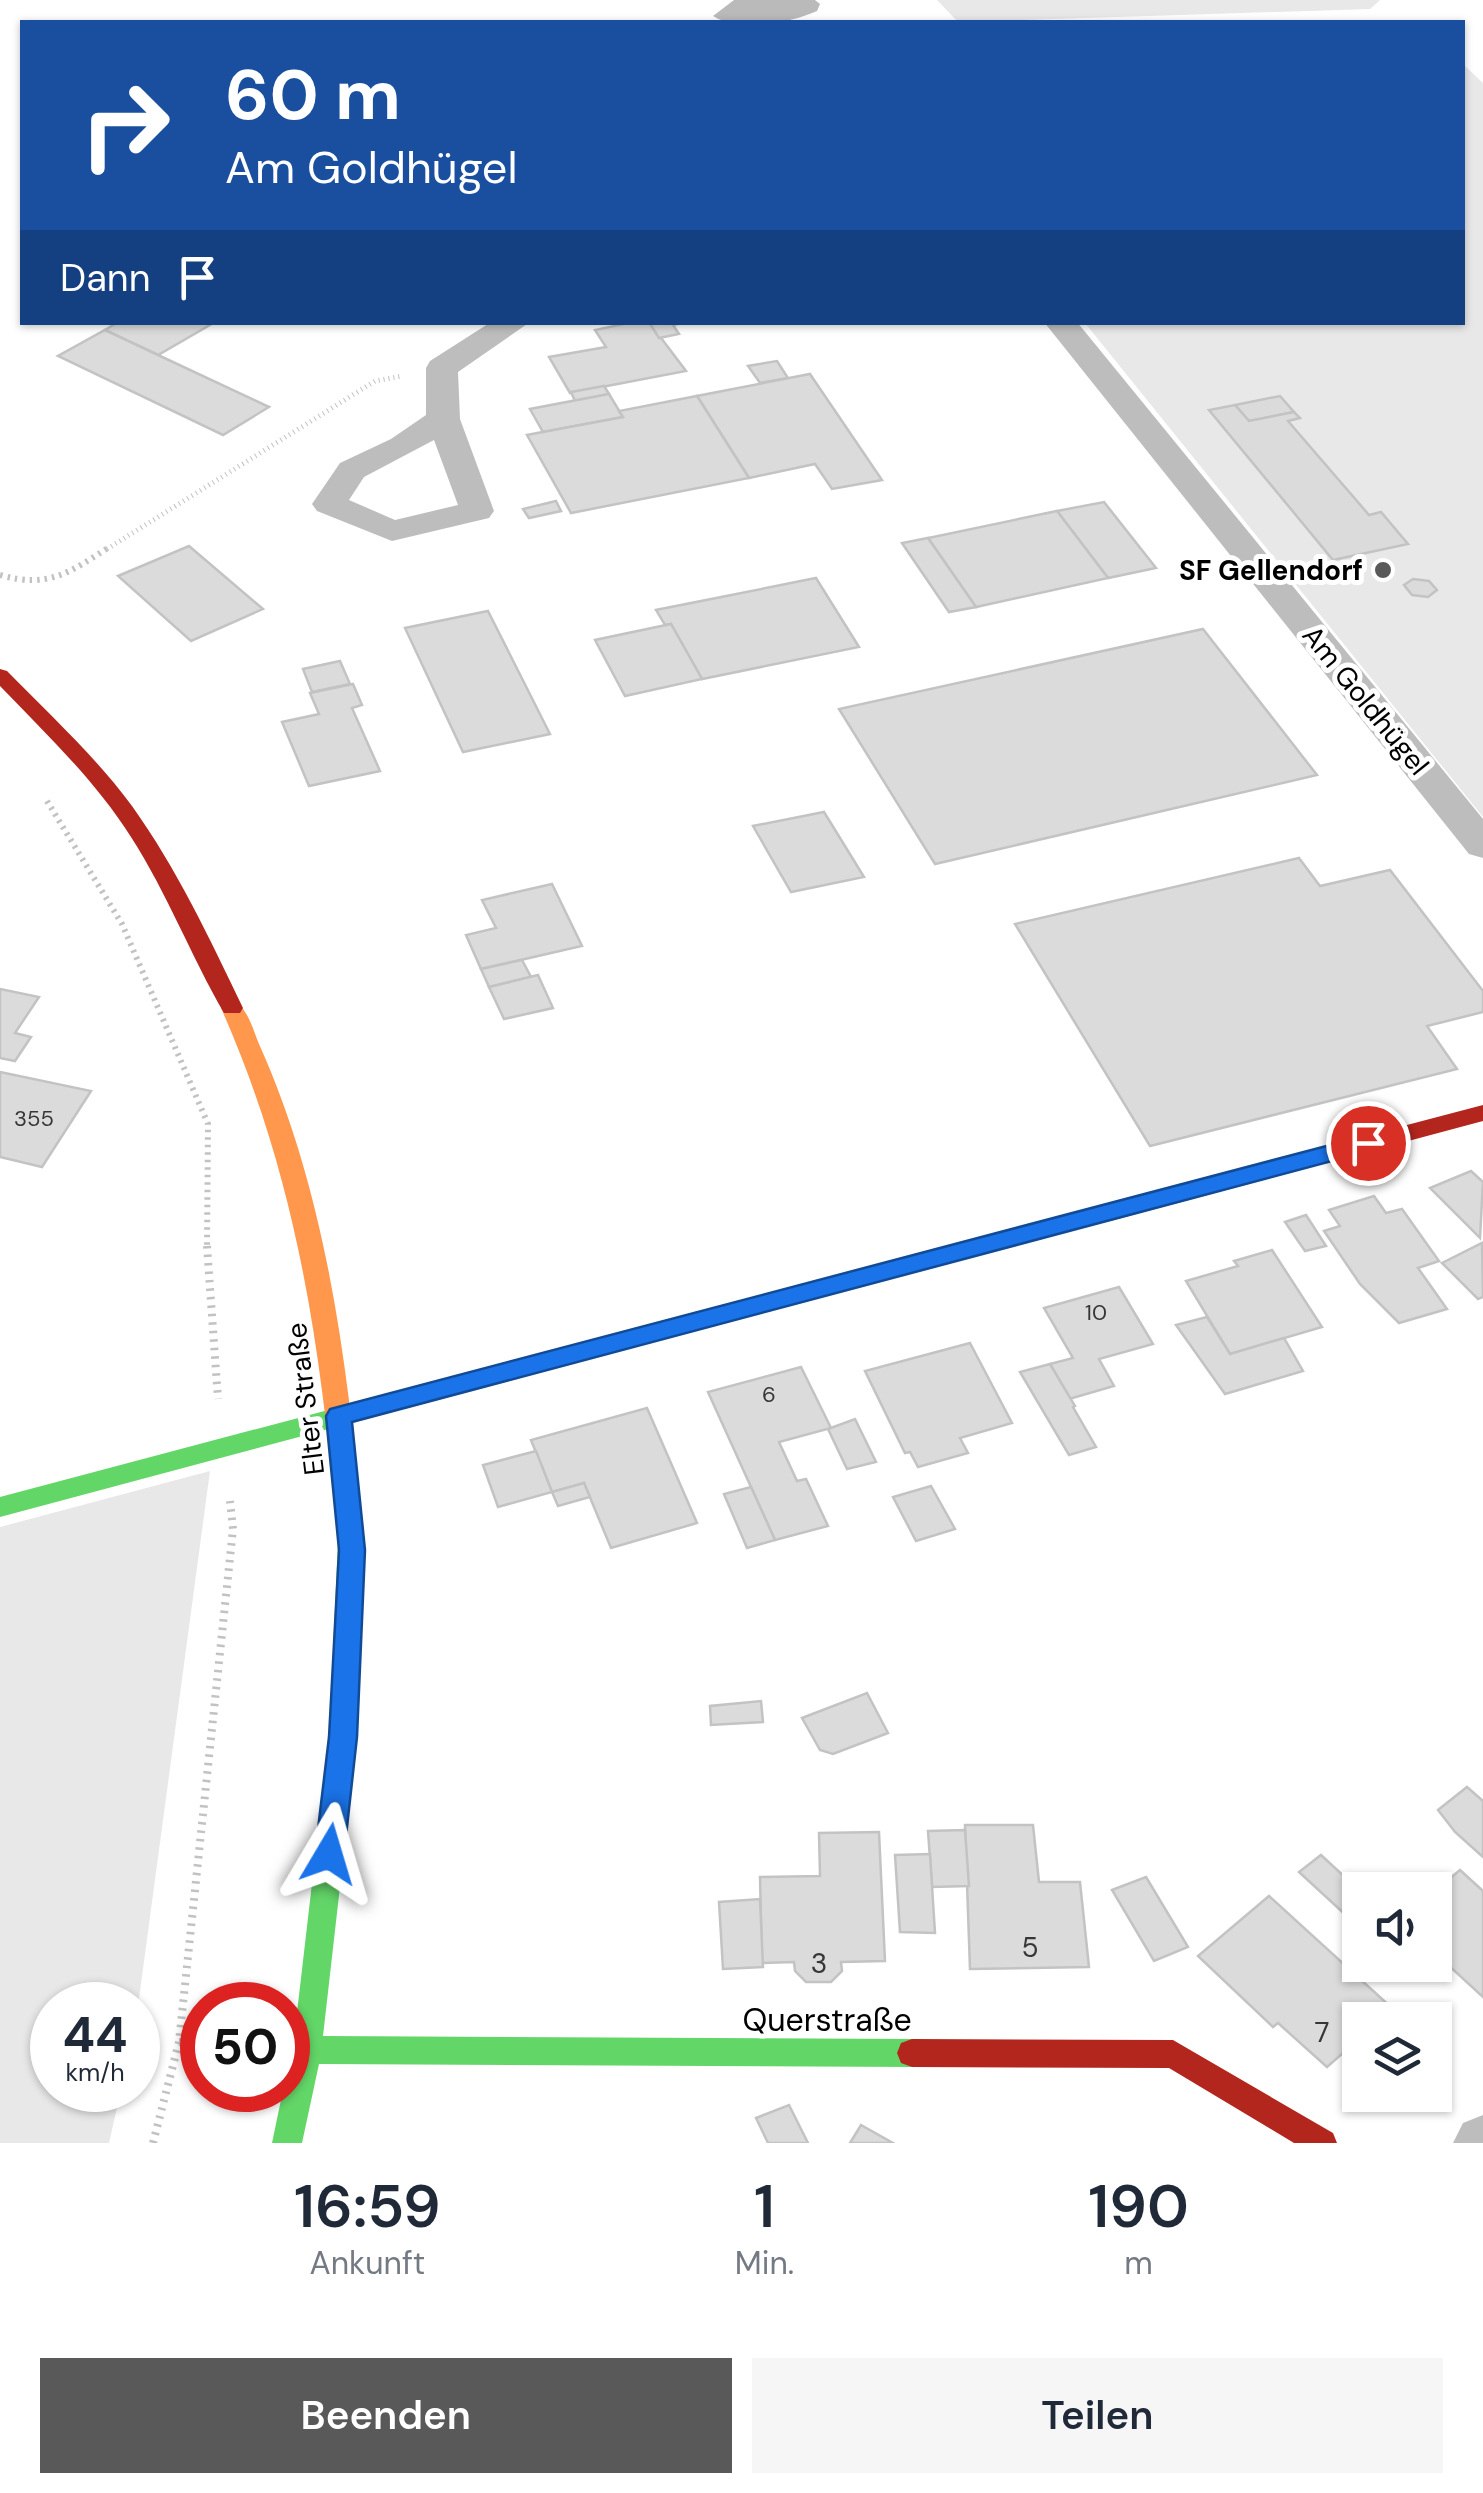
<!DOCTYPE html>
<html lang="de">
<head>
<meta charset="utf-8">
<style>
  :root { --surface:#fff; --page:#f6f6f7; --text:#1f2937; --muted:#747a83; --accent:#595959 }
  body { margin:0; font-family:"DM Sans",sans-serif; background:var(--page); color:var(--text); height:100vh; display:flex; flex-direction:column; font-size:38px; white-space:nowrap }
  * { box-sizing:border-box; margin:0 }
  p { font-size:32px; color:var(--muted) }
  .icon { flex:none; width:55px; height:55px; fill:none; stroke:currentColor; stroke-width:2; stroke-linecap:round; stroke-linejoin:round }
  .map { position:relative; height:2143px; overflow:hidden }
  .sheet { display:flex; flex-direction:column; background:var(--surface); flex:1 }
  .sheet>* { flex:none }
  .banner { position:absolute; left:20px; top:20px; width:1445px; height:305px; border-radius:0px; box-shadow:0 2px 8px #0004; background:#1a4fa0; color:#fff; overflow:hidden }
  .buttons { position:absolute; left:1342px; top:1872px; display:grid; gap:20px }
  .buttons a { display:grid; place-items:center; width:110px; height:110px; border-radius:0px; background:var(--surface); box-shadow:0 2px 8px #0004; font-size:50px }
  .speed { position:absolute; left:30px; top:1982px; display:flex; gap:20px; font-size:50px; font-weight:700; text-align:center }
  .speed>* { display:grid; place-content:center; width:130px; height:130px; border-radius:50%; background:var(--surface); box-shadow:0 2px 8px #0004; line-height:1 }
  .speed small { font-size:25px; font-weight:400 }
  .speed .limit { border:15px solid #d22; background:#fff; color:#111 }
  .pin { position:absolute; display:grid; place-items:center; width:85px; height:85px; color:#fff; margin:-42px; border:5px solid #fff; border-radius:50%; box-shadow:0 2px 10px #0007 }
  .me { position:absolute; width:110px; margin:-55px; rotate:7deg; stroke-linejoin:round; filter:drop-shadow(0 0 8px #0008) }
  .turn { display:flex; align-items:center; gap:35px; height:210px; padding:0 40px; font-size:45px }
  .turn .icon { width:130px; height:130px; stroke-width:2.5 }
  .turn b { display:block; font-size:70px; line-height:85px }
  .then { display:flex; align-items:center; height:95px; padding:0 40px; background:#0003; gap:20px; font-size:38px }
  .eta { display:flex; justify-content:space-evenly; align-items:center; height:170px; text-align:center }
  .eta b { font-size:60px; font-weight:600; line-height:70px }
  .cta { display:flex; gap:20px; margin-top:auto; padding:20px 40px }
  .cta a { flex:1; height:115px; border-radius:0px; background:var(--accent); color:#fff; font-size:40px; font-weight:600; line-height:115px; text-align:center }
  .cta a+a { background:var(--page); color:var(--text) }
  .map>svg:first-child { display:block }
  .green { fill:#e8e8e8 }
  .water { fill:#bababa }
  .building { fill:#dbdbdb; stroke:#c3c3c3; stroke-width:2.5 }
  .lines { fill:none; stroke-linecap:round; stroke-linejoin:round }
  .path-far2 { stroke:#c2c2c2; stroke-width:5; stroke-dasharray:1 4; stroke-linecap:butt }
  .path-far1 { stroke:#c2c2c2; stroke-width:6; stroke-dasharray:2.5 5; stroke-linecap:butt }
  .path { stroke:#c2c2c2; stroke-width:8; stroke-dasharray:2.5 6; stroke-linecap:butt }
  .street { fill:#bdbdbd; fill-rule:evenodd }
  .fast { fill:#63d668; fill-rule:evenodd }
  .slow { fill:#ff974d; fill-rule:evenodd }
  .jam { fill:#b3261e; fill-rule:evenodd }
  .route { fill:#1a73e8; stroke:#114b97; stroke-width:2.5 }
  .poi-dot { fill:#595959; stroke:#fff; stroke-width:4 }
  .labels { text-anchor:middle; stroke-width:10; stroke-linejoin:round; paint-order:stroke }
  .number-label { font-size:22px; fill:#373737 }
  .poi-label { font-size:28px; font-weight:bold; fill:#000; stroke:#fff; text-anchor:end }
  .street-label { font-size:28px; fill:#000; stroke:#fff }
  .near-number-label { font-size:28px; fill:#373737 }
  .near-street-label { font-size:32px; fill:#000; stroke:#fff }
</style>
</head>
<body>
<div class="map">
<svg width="1483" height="2143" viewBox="0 0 1483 2143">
  <rect width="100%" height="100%" fill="#fff"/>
  <g class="green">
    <path d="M 937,0 L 1380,0 L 1370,9 L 958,22 Z"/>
    <path d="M 1463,64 L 1483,83 L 1483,817 L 1085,323 L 1462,322 Z"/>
    <path d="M 210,1471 L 138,2006 L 52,2005 L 52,2090 L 121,2090 L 109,2143 L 0,2143 L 0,1527 Z"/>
  </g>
  <path class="water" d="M 734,0 L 815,0 L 820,4 L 817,11 C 790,23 740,33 713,16 Z"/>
  <g class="building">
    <path d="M 118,322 L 215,322 L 158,355 L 105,330 Z"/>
    <path d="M 633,322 L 649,322 L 686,371 L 570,393 L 549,357 L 606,347 L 595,330 Z"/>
    <path d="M 649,322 L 686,322 L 673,325 L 679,334 L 659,338 Z"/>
    <path d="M 105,330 L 158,355 L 269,407 L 223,435 L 58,356 Z"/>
    <path d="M 777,361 L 788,378 L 760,383 L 748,366 Z"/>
    <path d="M 810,374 L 865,455 L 882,480 L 832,489 L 815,464 L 749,478 L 697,396 Z"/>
    <path d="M 604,386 L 609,394 L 575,401 L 571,392 Z"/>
    <path d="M 609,394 L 623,417 L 543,432 L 530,409 Z"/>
    <path d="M 697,396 L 749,478 L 571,513 L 527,435 L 623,417 L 619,411 Z"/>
    <path d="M 1280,396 L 1294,412 L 1249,421 L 1235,405 Z"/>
    <path d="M 1235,405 L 1249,421 L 1294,412 L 1300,418 L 1288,421 L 1369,515 L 1381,512 L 1408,544 L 1333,560 L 1209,410 Z"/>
    <path d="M 556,501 L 561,511 L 529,518 L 523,509 Z"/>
    <path d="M 1104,502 L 1156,568 L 1108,578 L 1057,511 Z"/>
    <path d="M 1057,511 L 1108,578 L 976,607 L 928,538 Z"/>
    <path d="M 928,538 L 976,607 L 949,612 L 902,543 Z"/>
    <path d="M 189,546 L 263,609 L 191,641 L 118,576 Z"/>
    <path d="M 816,578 L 859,647 L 702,679 L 671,624 L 665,625 L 656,610 Z"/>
    <path d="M 1413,579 L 1429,581 L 1437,590 L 1428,597 L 1412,595 L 1404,585 Z"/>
    <path d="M 488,611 L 550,734 L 463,752 L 405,628 Z"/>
    <path d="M 671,624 L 702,679 L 625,696 L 595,640 Z"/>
    <path d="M 1203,629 L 1317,775 L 935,864 L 839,709 Z"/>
    <path d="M 340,661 L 350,684 L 312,692 L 303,669 Z"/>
    <path d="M 353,684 L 362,705 L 352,708 L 380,771 L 309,786 L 282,722 L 319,714 L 310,693 Z"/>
    <path d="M 824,812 L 864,877 L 791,892 L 753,826 Z"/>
    <path d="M 1299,858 L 1320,886 L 1390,870 L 1483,991 L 1483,1012 L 1427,1026 L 1457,1069 L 1150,1146 L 1015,924 Z"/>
    <path d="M 552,884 L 582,946 L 481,969 L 466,935 L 496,928 L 482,900 Z"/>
    <path d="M 522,960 L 531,977 L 489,987 L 481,969 Z"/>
    <path d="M 538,975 L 553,1008 L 504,1019 L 489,987 Z"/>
    <path d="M 0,989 L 39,997 L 15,1033 L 31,1037 L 15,1061 L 0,1058 Z"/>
    <path d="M 0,1072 L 91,1091 L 42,1167 L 0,1157 Z"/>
    <path d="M 1471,1171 L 1483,1182 L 1480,1238 L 1430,1188 Z"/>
    <path d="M 1374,1196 L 1386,1213 L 1402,1209 L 1439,1261 L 1418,1268 L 1447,1309 L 1399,1323 L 1360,1284 L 1324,1231 L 1340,1226 L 1329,1210 Z"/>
    <path d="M 1306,1215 L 1326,1246 L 1305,1251 L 1285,1222 Z"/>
    <path d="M 1482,1243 L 1483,1297 L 1478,1299 L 1442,1263 Z"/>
    <path d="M 1272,1250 L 1322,1327 L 1230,1354 L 1186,1281 L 1238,1266 L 1234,1261 Z"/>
    <path d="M 1119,1287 L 1153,1344 L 1099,1359 L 1114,1386 L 1069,1399 L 1050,1364 L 1073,1358 L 1044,1308 Z"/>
    <path d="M 1207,1317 L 1230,1354 L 1284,1338 L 1303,1371 L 1225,1394 L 1176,1325 Z"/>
    <path d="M 970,1343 L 1012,1423 L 960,1438 L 968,1453 L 918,1467 L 910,1452 L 905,1453 L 865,1371 Z"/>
    <path d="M 1050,1364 L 1075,1406 L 1073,1407 L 1096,1447 L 1069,1455 L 1020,1372 Z"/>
    <path d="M 801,1367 L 831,1428 L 779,1442 L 797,1481 L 806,1479 L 828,1526 L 775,1540 L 708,1392 Z"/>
    <path d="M 647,1408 L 697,1523 L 611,1548 L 584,1483 L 552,1492 L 531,1440 Z"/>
    <path d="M 855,1419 L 876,1462 L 847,1469 L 828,1429 Z"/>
    <path d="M 536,1451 L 552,1492 L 498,1507 L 483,1465 Z"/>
    <path d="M 584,1483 L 590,1497 L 558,1506 L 552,1492 Z"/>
    <path d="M 931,1486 L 955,1529 L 916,1541 L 893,1497 Z"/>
    <path d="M 751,1487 L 775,1540 L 747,1548 L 724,1494 Z"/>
    <path d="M 867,1693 L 888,1733 L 833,1754 L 820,1750 L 802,1718 Z"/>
    <path d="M 761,1701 L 763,1722 L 711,1725 L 710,1706 Z"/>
    <path d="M 1467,1787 L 1483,1801 L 1483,1857 L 1455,1832 L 1438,1810 Z"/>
    <path d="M 965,1825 L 1033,1825 L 1039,1882 L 1080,1882 L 1089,1967 L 970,1969 Z"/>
    <path d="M 965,1830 L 969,1886 L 932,1887 L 928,1831 Z"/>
    <path d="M 879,1832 L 885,1961 L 841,1962 L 842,1971 L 831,1982 L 806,1982 L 795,1971 L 794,1962 L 762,1963 L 760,1877 L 820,1876 L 819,1833 Z"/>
    <path d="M 930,1854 L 935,1933 L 900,1932 L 895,1855 Z"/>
    <path d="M 1321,1855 L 1360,1891 L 1360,1909 L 1349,1918 L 1299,1872 Z"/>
    <path d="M 1460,1870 L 1483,1891 L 1483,1997 L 1435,1953 L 1435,1891 Z"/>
    <path d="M 1146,1877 L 1188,1947 L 1154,1961 L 1112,1890 Z"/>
    <path d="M 1269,1896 L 1393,2009 L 1380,2020 L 1360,2020 L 1360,2038 L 1327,2067 L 1278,2023 L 1273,2027 L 1198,1956 Z"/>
    <path d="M 760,1899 L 763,1967 L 723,1969 L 719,1902 Z"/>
    <path d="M 789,2105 L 808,2143 L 768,2143 L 756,2118 Z"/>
    <path d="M 861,2125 L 893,2143 L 850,2143 Z"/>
  </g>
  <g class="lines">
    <path class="path-far2" d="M 107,549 L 375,381 L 402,376"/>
    <g class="path-far1">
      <path d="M 0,575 C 49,589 70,572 111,546"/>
      <path d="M 47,801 L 122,924 L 208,1124 L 207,1249"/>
    </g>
    <g class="path">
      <path d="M 207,1246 L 218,1399"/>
      <path d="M 179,2042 L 202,2043"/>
      <path d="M 153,2143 L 179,2042 L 233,1529 L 230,1501"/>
    </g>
    <g class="street">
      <path d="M 491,322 L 530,322 L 458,372 L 460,419 L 494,511 L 489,518 L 392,541 L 317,511 L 312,504 L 340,463 L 391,439 L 426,415 L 426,368 L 430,361 ZM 434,440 L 458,505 L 395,520 L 349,500 L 364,477 Z"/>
      <path d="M 1044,322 L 1077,322 L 1483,819 L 1483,858 L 1469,854 Z"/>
      <path d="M 1483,2115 L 1483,2143 L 1453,2143 L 1463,2123 Z"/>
    </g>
    <g class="fast">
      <path d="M 626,1331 L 635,1333 L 638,1340 L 635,1347 L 0,1517 L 0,1497 Z"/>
      <path d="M 351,1531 L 360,1534 L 364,1541 L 357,1737 L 323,2036 L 912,2039 L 923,2043 L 927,2053 L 923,2063 L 912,2067 L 319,2064 L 302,2143 L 272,2143 L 283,2090 L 288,2090 L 329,1737 L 338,1541 L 342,1534 Z"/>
    </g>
    <g class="slow">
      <path d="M 232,1001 C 247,1005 253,1030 259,1044 C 329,1200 348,1372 364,1541 L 360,1548 L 351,1551 L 342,1548 L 338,1541 C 321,1351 299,1184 221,1008 Z"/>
      <path d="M 1110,1203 L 1118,1206 L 1122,1212 L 1118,1218 L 626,1349 L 617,1347 L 614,1340 L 617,1333 L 626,1331 Z"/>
    </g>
    <g class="jam">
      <path d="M 0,669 L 7,671 C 50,715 96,757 132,806 C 177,869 210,939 243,1008 L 240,1013 L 224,1013 C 191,956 167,893 131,837 C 95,780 46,734 0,686 Z"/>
      <path d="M 1483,1105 L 1483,1121 L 1110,1221 L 1102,1218 L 1098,1212 L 1102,1206 L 1110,1203 Z"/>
      <path d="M 912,2039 L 1173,2040 L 1333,2133 L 1337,2143 L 1294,2143 L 1169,2068 L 912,2067 L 901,2063 L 897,2053 L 901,2043 Z"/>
    </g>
  </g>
  <path class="route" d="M 1368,1135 L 1380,1143 L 1377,1149 L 352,1422 L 365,1550 L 357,1737 L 344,1854 L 339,1863 L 329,1867 L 319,1863 L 315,1854 L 329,1737 L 339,1550 L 326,1416 L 330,1409 Z"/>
  <circle class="poi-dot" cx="1383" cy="570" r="10"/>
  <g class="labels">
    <g class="number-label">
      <text x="34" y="1126">355</text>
      <text x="1096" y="1320">10</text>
      <text x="769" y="1402">6</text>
    </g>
    <g class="poi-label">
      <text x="1363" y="580">SF Gellendorf</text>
    </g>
    <g class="street-label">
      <text transform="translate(1366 700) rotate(51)" y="10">Am Goldhügel</text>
      <text transform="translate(305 1399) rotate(-97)" y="10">Elter Straße</text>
    </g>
    <g class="near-number-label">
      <text x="1030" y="1957">5</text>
      <text x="819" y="1973">3</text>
      <text x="1322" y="2042">7</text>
    </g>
    <g class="near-street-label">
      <text x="827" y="2031">Querstraße</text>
    </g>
  </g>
</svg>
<div class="buttons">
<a><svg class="icon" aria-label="sound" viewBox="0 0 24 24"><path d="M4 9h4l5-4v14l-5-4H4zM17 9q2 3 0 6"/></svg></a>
<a><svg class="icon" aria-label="layers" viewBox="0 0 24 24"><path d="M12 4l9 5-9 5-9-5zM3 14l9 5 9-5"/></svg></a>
</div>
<div class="speed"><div>44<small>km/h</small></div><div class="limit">50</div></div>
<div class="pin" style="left:1368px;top:1143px;background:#d93025"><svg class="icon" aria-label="arrive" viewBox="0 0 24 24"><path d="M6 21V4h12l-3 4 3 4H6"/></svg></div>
<svg class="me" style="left:329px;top:1854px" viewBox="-20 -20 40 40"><path d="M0-17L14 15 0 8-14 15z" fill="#1a73e8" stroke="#fff" stroke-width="4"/></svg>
<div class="banner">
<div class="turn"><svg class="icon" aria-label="right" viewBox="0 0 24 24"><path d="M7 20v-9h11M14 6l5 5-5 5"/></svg><div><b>60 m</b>Am Goldhügel</div></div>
<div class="then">Dann<svg class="icon" aria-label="arrive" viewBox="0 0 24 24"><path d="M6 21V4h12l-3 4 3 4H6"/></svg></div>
</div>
</div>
<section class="sheet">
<div class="eta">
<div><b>16:59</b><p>Ankunft</p></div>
<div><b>1</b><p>Min.</p></div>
<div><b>190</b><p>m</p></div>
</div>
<div class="cta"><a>Beenden</a><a>Teilen</a></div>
</section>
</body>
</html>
